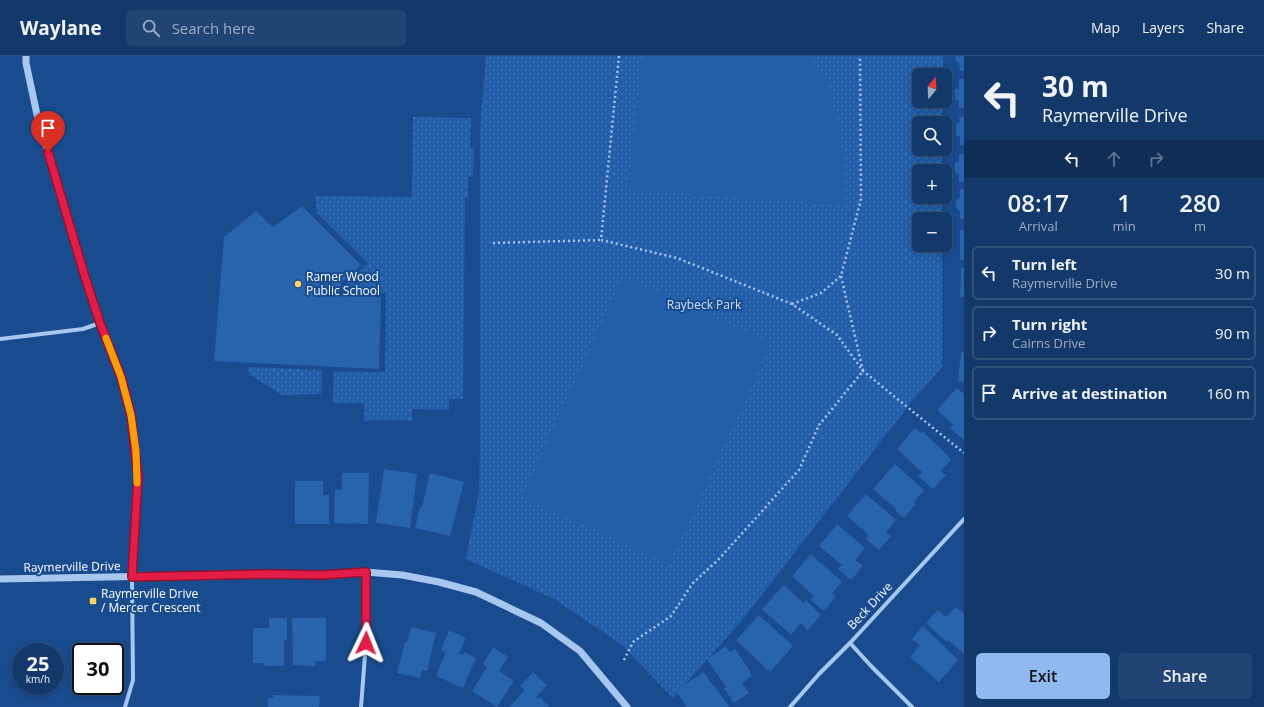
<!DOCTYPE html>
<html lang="en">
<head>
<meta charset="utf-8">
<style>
  :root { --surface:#13396b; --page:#204473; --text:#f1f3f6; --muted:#9dacc1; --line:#32537e; --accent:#90b9f0 }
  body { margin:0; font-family:"Open Sans",sans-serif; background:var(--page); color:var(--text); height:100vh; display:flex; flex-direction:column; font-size:15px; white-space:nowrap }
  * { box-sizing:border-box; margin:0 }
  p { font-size:13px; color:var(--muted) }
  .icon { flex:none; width:22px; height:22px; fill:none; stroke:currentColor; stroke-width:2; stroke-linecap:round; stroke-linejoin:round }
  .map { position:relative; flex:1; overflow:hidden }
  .details { display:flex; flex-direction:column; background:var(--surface); width:300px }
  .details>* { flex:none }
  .banner { background:#13396b; color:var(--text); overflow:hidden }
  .needle { width:26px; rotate:18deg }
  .buttons { position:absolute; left:912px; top:12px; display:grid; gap:8px }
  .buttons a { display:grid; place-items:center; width:40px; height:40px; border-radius:6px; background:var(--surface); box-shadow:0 2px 10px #0003,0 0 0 1px var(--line); font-size:20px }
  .speed { position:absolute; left:12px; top:587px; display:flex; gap:8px; font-size:20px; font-weight:700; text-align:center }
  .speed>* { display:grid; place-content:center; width:52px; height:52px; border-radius:50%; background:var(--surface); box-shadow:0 2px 10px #0003,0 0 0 1px var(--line); line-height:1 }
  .speed small { font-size:10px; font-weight:400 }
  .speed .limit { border:2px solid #111; border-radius:6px; background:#fff; color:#111 }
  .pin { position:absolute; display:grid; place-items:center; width:34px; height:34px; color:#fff; margin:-41px -17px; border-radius:50% 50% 50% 0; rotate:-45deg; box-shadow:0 0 4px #0007 }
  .pin .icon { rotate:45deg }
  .me { position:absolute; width:44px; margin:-22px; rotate:2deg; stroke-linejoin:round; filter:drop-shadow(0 0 3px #0008) }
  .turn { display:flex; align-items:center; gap:14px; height:84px; padding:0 12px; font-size:18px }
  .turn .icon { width:52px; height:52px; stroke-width:2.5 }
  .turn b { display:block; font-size:28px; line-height:34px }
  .lanes { display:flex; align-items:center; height:38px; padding:0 12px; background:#0003; justify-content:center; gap:20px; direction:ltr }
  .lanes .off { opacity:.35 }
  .eta { display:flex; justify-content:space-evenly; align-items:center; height:68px; text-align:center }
  .eta b { font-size:24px; font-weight:600; line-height:28px }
  .cta { display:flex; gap:8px; margin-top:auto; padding:8px 12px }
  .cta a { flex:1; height:46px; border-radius:6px; background:var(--accent); color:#111; font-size:16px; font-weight:600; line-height:46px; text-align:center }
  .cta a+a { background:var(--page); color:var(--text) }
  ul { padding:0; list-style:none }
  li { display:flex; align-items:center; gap:12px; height:54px; margin:0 8px 6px; padding:0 4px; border:2px solid var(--line); border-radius:6px }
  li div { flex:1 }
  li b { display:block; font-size:15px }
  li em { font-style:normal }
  header { display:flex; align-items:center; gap:24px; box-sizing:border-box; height:56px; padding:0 20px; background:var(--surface); border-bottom:1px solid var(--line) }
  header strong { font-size:19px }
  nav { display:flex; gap:22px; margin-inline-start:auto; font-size:14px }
  .search { width:280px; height:36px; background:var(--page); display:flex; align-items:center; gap:10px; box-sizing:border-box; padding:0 14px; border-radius:6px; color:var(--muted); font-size:15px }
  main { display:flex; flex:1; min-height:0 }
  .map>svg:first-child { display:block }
  .park { fill:url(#park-dots) }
  .pitch { fill:#225ea9 }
  .building { fill:#2863ae }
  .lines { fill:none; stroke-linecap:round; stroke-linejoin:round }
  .path { stroke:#a7c7ef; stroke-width:2.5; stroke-dasharray:2 3; stroke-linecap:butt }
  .minor { stroke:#a7c7ef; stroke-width:4 }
  .tertiary { stroke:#a7c7ef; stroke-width:7 }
  .route-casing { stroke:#92132f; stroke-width:10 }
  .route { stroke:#e11d48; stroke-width:7 }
  .slow { stroke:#f59e0b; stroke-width:7 }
  .poi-dot { fill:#ffd365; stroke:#194c8f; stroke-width:1.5 }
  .labels { text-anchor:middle; stroke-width:4; stroke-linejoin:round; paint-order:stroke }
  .poi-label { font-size:12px; fill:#fff; stroke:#194c8f; text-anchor:start }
  .park-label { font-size:12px; fill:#cde1fa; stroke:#194c8f }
  .street-label { font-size:12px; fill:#fff; stroke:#194c8f }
</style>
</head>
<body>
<header>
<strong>Waylane</strong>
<div class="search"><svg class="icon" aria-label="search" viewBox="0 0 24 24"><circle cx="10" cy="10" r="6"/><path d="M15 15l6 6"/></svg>Search here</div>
<nav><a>Map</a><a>Layers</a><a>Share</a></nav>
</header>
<main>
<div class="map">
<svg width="964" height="651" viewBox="0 0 964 651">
  <defs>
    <pattern id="park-dots" width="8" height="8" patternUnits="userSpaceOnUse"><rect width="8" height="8" fill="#225ea9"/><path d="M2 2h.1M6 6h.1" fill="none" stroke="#4376b6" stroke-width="1.8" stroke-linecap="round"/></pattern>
  </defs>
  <rect width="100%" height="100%" fill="#194c8f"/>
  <g class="park">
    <path d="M 486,0 L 943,0 L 943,19 L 919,19 L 919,45 L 943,45 L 942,67 L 919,67 L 919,93 L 942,93 L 942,115 L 919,115 L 919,141 L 942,141 L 942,163 L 919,163 L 919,189 L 942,189 L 942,311 L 913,344 L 743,563 L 673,642 L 621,588 L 554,543 L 466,503 L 479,436 L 480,390 L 480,72 Z"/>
    <path d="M 413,61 L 471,62 L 470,92 L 474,92 L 473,120 L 468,121 L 468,142 L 465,142 L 463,343 L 449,343 L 449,354 L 412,353 L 412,365 L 364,365 L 364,347 L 333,347 L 334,315 L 385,316 L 386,237 L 347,236 L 347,227 L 368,207 L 317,157 L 315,140 L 412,141 Z"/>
    <path d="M 248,311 L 322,314 L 321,338 L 282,339 L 249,318 Z"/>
  </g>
  <g class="pitch">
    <path d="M 643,0 L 809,0 L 826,24 L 841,75 L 846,149 L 628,134 Z"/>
    <path d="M 624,220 L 771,287 L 669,508 L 522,441 Z"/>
  </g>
  <g class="building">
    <path d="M 956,0 L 964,0 L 964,15 L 960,15 L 959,6 L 957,6 L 955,3 Z"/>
    <path d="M 959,23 L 964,23 L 964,52 L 959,52 L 959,44 L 956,45 L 955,42 L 954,35 L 956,32 L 959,33 Z"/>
    <path d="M 959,61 L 964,61 L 964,89 L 960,89 L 960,80 L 957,80 L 956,77 L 956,69 L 957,67 L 960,67 Z"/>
    <path d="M 959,98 L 964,98 L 964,126 L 959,126 L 959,119 L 957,118 L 955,116 L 955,108 L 957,106 L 959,106 Z"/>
    <path d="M 960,133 L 964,133 L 964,163 L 960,163 L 960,155 L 956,151 L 956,145 L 960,141 Z"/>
    <path d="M 302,150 L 361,209 L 341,227 L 339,240 L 381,241 L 379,313 L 214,305 L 224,181 L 256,155 L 273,171 Z"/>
    <rect x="960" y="174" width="4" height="30"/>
    <path d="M 961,212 L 964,212 L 964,241 L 960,241 Z"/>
    <path d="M 961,296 L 964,296 L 964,326 L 958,325 Z"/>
    <path d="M 957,332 L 964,338 L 964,384 L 950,372 L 953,369 L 937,354 Z"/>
    <path d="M 915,372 L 921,377 L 922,375 L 951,403 L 941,415 L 946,419 L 933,433 L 918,420 L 922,416 L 897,393 Z"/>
    <path d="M 895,408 L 924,434 L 914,446 L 916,448 L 904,462 L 895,454 L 896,453 L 873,433 Z"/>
    <path d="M 384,413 L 417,418 L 410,472 L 376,467 Z"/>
    <path d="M 342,417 L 369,417 L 368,468 L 334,467 L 335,434 L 342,434 Z"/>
    <path d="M 430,417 L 464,426 L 450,480 L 415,472 L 420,451 L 422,451 Z"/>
    <path d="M 295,425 L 323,425 L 323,439 L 329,439 L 329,468 L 295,468 Z"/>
    <path d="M 866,438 L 896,464 L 886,476 L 891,480 L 879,494 L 866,483 L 869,479 L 847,460 Z"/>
    <path d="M 837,468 L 865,492 L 855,504 L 863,510 L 851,524 L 838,513 L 842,509 L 819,490 Z"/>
    <path d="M 811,498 L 842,526 L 832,537 L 836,541 L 824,555 L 811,544 L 814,540 L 792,520 Z"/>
    <path d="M 784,529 L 803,547 L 806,544 L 821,559 L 808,574 L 801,567 L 791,579 L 762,553 Z"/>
    <path d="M 956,551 L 964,558 L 964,598 L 948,584 L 947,586 L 926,567 L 938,554 L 946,561 Z"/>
    <path d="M 759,559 L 793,590 L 770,616 L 736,584 Z"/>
    <path d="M 269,562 L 287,562 L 287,584 L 284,584 L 284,610 L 265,610 L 264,607 L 253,607 L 253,572 L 269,572 Z"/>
    <path d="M 292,562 L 326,562 L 326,605 L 315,605 L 315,610 L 293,609 Z"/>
    <path d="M 923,570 L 958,604 L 939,626 L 910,601 L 920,590 L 912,583 Z"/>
    <path d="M 411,571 L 436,577 L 427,615 L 422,614 L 420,622 L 397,617 L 405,586 L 407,586 Z"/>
    <path d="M 449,574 L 466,582 L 459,598 L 462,599 L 464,596 L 476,602 L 463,632 L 436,620 L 446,596 L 441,594 Z"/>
    <path d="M 726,590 L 730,596 L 735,593 L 750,615 L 749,615 L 752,620 L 742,627 L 749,637 L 734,647 L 724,632 L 726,631 L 707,603 Z"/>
    <path d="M 493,591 L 508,601 L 499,615 L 514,625 L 497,651 L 472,635 L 487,611 L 483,608 Z"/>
    <path d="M 533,616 L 547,629 L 536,641 L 538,643 L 540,641 L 549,650 L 548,651 L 509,651 L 525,634 L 520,630 Z"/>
    <path d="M 703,616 L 720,638 L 730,651 L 687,651 L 676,635 Z"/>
    <path d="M 273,639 L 320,640 L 319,651 L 268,651 L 268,642 L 273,642 Z"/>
  </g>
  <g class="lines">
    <g class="path">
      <path d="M 619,0 L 601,184 L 677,202 L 792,248 L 837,279 L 863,315 L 964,397"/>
      <path d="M 493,187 L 601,184"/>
      <path d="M 792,248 L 821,237 L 841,220 L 861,143 L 860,0"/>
      <path d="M 624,604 L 633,586 L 671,560 L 693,527 L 719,503 L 799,414 L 819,369 L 863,315 L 841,220"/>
    </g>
    <g class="minor">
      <path d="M 0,283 L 83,273 L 100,267"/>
      <path d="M 850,587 L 872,611 L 912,651"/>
      <path d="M 125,651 L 133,624 L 132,521"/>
      <path d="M 361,651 L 365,599 L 366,516"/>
      <path d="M 790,651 L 819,618 L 850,587 L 964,463"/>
    </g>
    <g class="tertiary">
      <path d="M 26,0 L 26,7 L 39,68 L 57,123 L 85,221 L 100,267 L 121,321 L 131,359 L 138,421 L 132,521"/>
      <path d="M 0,523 L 269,518 L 322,519 L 366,516 L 402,519 L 439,526 L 476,536 L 541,567 L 580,595 L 627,651"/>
    </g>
  </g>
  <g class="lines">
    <defs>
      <path id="route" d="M 48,96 L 85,221 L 100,267 L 121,321 L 131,359 L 138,421 L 132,521 L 269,518 L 322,519 L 366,516 L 366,587"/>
    </defs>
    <use href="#route" class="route-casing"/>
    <use href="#route" class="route"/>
    <path class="slow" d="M 106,282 L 121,321 L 131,359 L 136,395 L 137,427"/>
  </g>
  <g class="poi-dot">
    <circle cx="298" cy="228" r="4"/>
    <rect x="89" y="541" width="8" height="8" rx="2"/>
  </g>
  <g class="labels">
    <g class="poi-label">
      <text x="306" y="225">Ramer Wood<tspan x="306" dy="14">Public School</tspan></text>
      <text x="101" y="542">Raymerville Drive<tspan x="101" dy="14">/ Mercer Crescent</tspan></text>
    </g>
    <g class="park-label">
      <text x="704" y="253">Raybeck Park</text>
    </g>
    <g class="street-label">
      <text transform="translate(72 511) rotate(-1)" y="4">Raymerville Drive</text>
      <text transform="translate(870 550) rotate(-47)" y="4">Beck Drive</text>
    </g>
  </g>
</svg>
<div class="buttons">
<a><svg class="needle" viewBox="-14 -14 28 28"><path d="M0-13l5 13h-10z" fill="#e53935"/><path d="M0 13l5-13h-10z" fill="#9dacc1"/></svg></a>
<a><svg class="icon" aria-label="search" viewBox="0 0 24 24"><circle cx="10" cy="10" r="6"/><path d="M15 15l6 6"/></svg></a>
<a>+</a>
<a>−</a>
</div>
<div class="speed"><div>25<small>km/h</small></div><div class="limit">30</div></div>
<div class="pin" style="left:48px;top:96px;background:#d93025"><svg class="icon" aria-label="arrive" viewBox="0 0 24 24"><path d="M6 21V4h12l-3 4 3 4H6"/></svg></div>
<svg class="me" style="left:366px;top:587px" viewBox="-20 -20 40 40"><path d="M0-17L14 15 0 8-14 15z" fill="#e11d48" stroke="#fff" stroke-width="4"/></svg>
</div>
<section class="details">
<div class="banner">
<div class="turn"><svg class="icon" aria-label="left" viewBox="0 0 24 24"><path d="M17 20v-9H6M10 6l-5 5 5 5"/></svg><div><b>30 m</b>Raymerville Drive</div></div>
<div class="lanes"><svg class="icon" aria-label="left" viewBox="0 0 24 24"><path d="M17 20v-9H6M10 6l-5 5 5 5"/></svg><svg class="icon off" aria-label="ahead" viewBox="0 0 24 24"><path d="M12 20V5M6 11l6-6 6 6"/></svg><svg class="icon off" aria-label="right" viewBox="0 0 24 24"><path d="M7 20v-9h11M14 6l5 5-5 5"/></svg></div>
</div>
<div class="eta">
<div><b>08:17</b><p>Arrival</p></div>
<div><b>1</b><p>min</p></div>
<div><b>280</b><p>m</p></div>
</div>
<ul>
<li><svg class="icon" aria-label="left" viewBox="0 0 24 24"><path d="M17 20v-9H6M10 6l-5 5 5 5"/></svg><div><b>Turn left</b><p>Raymerville Drive</p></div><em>30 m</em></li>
<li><svg class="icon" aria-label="right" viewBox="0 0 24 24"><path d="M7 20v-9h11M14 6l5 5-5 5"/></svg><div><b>Turn right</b><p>Cairns Drive</p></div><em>90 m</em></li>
<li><svg class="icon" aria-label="arrive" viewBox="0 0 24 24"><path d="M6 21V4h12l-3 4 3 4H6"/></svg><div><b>Arrive at destination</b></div><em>160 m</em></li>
</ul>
<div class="cta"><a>Exit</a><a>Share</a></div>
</section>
</main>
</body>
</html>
